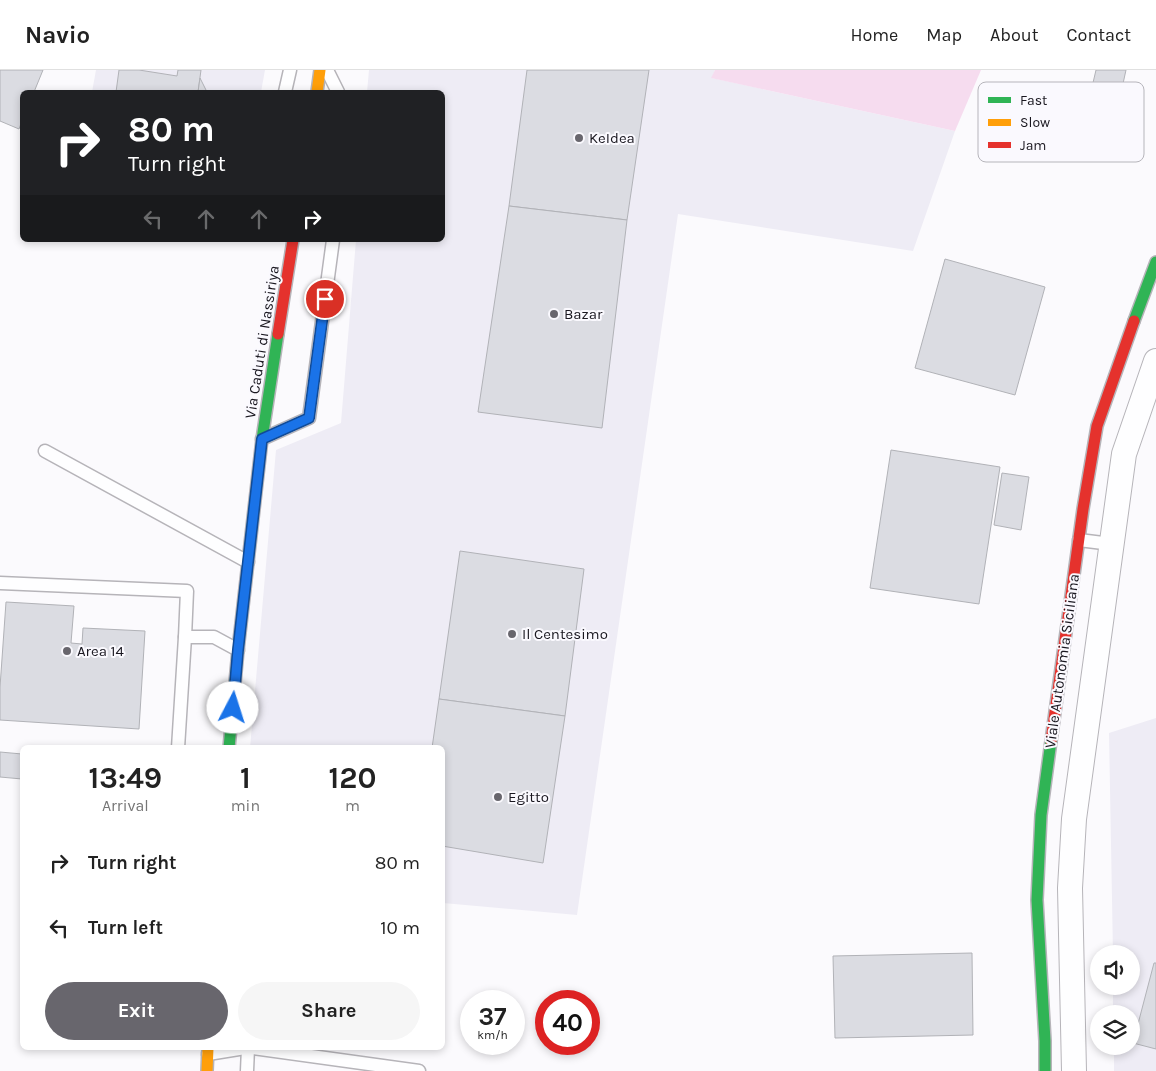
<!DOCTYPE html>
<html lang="en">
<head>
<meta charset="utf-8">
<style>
  :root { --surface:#fff; --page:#f6f6f6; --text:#222; --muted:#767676; --line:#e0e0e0; --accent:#68666d }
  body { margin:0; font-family:Karla,sans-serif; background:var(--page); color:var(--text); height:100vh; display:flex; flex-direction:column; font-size:19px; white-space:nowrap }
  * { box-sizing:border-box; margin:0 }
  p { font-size:16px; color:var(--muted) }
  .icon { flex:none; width:28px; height:28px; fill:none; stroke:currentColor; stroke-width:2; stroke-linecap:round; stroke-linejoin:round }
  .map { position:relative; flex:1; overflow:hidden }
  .panel { position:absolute; left:20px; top:675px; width:425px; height:305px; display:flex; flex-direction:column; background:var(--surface); border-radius:8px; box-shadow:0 2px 8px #0003 }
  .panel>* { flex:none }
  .hud { position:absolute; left:20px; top:20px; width:425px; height:152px; border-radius:8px; box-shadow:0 2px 8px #0003; background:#202124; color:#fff; overflow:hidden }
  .controls { position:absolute; left:1090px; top:875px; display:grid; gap:10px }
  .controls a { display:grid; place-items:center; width:50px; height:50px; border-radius:50%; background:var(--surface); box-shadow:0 2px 8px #0003; font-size:25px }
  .speed { position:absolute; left:460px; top:920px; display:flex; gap:10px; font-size:25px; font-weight:700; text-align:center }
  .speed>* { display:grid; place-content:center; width:65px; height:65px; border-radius:50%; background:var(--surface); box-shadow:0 2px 8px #0003; line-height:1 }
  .speed small { font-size:12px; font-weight:400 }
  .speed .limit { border:8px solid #d22; background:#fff; color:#111 }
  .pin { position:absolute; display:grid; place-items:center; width:42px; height:42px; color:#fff; margin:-21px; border:2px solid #fff; border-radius:50%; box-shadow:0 1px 5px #0007 }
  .me { position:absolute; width:55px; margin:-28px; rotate:5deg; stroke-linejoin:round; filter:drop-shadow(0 0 4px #0008) }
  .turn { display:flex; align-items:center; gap:18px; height:105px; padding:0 25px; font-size:22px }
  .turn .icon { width:65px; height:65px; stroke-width:2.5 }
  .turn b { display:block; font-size:35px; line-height:42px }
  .lanes { display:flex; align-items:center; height:48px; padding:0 25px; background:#0003; justify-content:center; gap:25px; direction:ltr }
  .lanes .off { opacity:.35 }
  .eta { display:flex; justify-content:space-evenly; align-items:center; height:85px; text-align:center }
  .eta b { font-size:30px; font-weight:700; line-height:35px }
  .cta { display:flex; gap:10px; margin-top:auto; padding:10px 25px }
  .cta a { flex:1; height:58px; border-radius:30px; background:var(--accent); color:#fff; font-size:20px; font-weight:700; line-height:58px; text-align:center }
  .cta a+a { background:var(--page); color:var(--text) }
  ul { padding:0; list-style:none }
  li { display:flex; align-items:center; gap:15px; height:65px; padding:0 25px }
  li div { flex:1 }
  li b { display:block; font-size:19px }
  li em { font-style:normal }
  header { display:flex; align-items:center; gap:30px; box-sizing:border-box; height:70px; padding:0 25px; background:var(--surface); border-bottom:1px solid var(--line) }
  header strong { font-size:24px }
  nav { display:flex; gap:28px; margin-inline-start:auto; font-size:18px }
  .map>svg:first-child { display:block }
  .built { fill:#eeecf5 }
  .green { fill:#f6dcef }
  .building { fill:#dbdce2; stroke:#b1b2b7 }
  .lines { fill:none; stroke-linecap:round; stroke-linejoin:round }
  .lane-casing { stroke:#b6b4b9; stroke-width:15 }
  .street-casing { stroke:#b6b4b9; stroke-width:26 }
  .fast-casing { stroke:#b6b4b9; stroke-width:14 }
  .slow-casing { stroke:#b6b4b9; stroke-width:14 }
  .jam-casing { stroke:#b6b4b9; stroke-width:14 }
  .lane { stroke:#fefeff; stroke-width:12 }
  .street { stroke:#fefeff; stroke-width:24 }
  .fast { stroke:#30b455; stroke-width:11 }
  .slow { stroke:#ff9f0a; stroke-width:11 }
  .jam { stroke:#e5322d; stroke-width:11 }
  .route-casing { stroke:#114b97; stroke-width:12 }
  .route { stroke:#1a73e8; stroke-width:9 }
  .poi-dot { fill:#68666d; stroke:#faf9fe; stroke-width:2 }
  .labels { text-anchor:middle; stroke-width:4; stroke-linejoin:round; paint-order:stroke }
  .poi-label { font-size:15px; fill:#19171f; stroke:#faf9fe; text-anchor:start }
  .street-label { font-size:15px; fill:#19171f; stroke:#faf9fe }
  .key { fill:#faf9fe; stroke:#b6b5bb; stroke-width:1 }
  .key-label { font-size:14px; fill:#19171f }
</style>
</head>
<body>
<header>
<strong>Navio</strong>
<nav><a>Home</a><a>Map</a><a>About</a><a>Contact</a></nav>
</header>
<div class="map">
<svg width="1156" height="1001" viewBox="0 0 1156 1001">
  <rect width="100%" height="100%" fill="#fbfafd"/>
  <g class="built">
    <path d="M 96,0 L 265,0 L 261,22 L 92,22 Z"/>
    <path d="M 369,0 L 715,0 L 712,8 L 955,61 L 913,181 L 678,144 L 577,845 L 443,833 L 442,678 L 250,678 L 276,380 L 341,353 L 356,170 L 442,170 L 442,22 L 367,22 Z"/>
    <path d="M 1156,648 L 1156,1001 L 1114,1001 L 1114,976 L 1131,976 L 1131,944 L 1113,944 L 1113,916 L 1131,916 L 1131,884 L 1113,884 L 1109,663 Z"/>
  </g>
  <path class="green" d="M 715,0 L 981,0 L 955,61 L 711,8 Z"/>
  <g class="building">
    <path d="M 0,0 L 43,0 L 34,22 L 22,22 L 22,51 L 19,59 L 0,51 Z"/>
    <path d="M 119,0 L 139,0 L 177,6 L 178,0 L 201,0 L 198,22 L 116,22 Z"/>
    <path d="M 527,0 L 649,0 L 627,150 L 509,136 Z"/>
    <path d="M 1096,0 L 1126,0 L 1117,41 L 1142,46 L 1135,77 L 1081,64 Z"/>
    <path d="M 200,8 L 207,22 L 198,22 Z"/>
    <path d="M 509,136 L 627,150 L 602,358 L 478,342 Z"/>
    <path d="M 945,189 L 1045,217 L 1015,325 L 915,298 Z"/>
    <path d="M 891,380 L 1000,397 L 979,534 L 870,518 Z"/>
    <path d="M 1002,403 L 1029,407 L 1021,460 L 994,455 Z"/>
    <path d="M 460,481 L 584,499 L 565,646 L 439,629 Z"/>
    <path d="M 6,532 L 74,536 L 71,573 L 82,574 L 83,558 L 145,561 L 139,659 L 0,650 L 0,617 Z"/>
    <path d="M 439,629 L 565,646 L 543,793 L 442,776 L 442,678 L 432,678 Z"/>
    <path d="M 0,682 L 22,684 L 22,709 L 0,707 Z"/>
    <path d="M 972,883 L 973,965 L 835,968 L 833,886 Z"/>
    <path d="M 1154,893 L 1156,893 L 1156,979 L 1133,973 Z"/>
  </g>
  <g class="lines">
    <defs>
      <g id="lane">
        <path d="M 327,0 L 338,22"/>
        <path d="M 285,22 L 290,0"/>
        <path d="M 262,369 L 309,348 L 333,170"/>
        <path d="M 45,381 L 248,492"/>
        <path d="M 1079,470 L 1111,474"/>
        <path d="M 0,513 L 187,521 L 185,567"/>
        <path d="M 178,678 L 185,567 L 214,567 L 238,580"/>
        <path d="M 253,978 L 419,1001"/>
        <path d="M 208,984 L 245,978"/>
        <path d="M 247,1001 L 248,978"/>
      </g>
      <path id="street" d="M 1074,1001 L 1070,818 L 1074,749 L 1124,384 L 1156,291"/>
      <g id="fast">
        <path d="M 1134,251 L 1156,192"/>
        <path d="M 229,678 L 238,580 L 262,369 L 278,264"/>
        <path d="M 1045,1001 L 1045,971 L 1037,830 L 1041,745 L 1051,671"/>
      </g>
      <g id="slow">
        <path d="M 317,22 L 320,0"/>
        <path d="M 207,1001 L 208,978"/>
      </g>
      <g id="jam">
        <path d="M 278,264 L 293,170"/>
        <path d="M 1051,671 L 1083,439 L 1097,356 L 1134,251"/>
      </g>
    </defs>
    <use href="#lane" class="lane-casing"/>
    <use href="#street" class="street-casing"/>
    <use href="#fast" class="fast-casing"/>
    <use href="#slow" class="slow-casing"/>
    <use href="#jam" class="jam-casing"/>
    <use href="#lane" class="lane"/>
    <use href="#street" class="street"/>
    <use href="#fast" class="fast"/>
    <use href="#slow" class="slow"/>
    <use href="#jam" class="jam"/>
  </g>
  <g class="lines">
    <defs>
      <path id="route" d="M 233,638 L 238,580 L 262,369 L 309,348 L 325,229"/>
    </defs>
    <use href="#route" class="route-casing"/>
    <use href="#route" class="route"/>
  </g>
  <g class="poi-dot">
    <circle cx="579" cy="68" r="5"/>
    <circle cx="554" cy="244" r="5"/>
    <circle cx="512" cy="564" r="5"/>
    <circle cx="67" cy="581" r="5"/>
    <circle cx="498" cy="727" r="5"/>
  </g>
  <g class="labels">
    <g class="poi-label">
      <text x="589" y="73">KeIdea</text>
      <text x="564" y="249">Bazar</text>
      <text x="522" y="569">Il Centesimo</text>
      <text x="77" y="586">Area 14</text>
      <text x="508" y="732">Egitto</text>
    </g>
    <g class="street-label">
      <text transform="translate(262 272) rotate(-81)" y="5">Via Caduti di Nassiriya</text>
      <text transform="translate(1062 591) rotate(-82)" y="5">Viale Autonomia Siciliana</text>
    </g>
  </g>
  <rect x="978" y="12" width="166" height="80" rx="8" class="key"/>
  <rect x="988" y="27" width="23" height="6" fill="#30b455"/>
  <rect x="988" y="49" width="23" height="7" fill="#ff9f0a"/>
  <rect x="988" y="72" width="23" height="6" fill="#e5322d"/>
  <g class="key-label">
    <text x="1020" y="35">Fast</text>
    <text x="1020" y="57">Slow</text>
    <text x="1020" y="80">Jam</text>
  </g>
</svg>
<div class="controls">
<a><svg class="icon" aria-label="sound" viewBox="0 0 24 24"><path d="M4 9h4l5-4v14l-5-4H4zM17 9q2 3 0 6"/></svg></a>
<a><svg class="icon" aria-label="layers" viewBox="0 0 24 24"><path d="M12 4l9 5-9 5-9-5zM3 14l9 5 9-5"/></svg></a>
</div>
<div class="speed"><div>37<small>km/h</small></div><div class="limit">40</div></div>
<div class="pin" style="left:325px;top:229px;background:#d93025"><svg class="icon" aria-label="arrive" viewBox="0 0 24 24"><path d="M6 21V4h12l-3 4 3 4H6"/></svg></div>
<svg class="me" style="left:233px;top:638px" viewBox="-20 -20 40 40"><circle r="19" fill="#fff"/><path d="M0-13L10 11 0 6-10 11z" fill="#1a73e8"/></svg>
<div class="hud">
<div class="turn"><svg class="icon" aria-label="right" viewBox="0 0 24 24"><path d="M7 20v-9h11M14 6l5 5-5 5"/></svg><div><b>80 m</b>Turn right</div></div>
<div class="lanes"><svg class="icon off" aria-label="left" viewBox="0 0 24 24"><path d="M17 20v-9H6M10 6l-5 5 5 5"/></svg><svg class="icon off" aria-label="ahead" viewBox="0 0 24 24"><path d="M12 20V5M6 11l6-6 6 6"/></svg><svg class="icon off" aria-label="ahead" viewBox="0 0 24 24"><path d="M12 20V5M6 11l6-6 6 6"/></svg><svg class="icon" aria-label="right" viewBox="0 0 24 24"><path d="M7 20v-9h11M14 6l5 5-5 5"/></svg></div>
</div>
<section class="panel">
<div class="eta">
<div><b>13:49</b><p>Arrival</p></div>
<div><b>1</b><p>min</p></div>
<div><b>120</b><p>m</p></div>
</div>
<ul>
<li><svg class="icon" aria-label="right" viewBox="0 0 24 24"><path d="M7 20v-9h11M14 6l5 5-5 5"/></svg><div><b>Turn right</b></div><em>80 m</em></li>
<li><svg class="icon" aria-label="left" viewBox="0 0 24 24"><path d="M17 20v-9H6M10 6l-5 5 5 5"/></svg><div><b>Turn left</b></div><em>10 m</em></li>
</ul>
<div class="cta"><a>Exit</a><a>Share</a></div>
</section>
</div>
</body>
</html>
